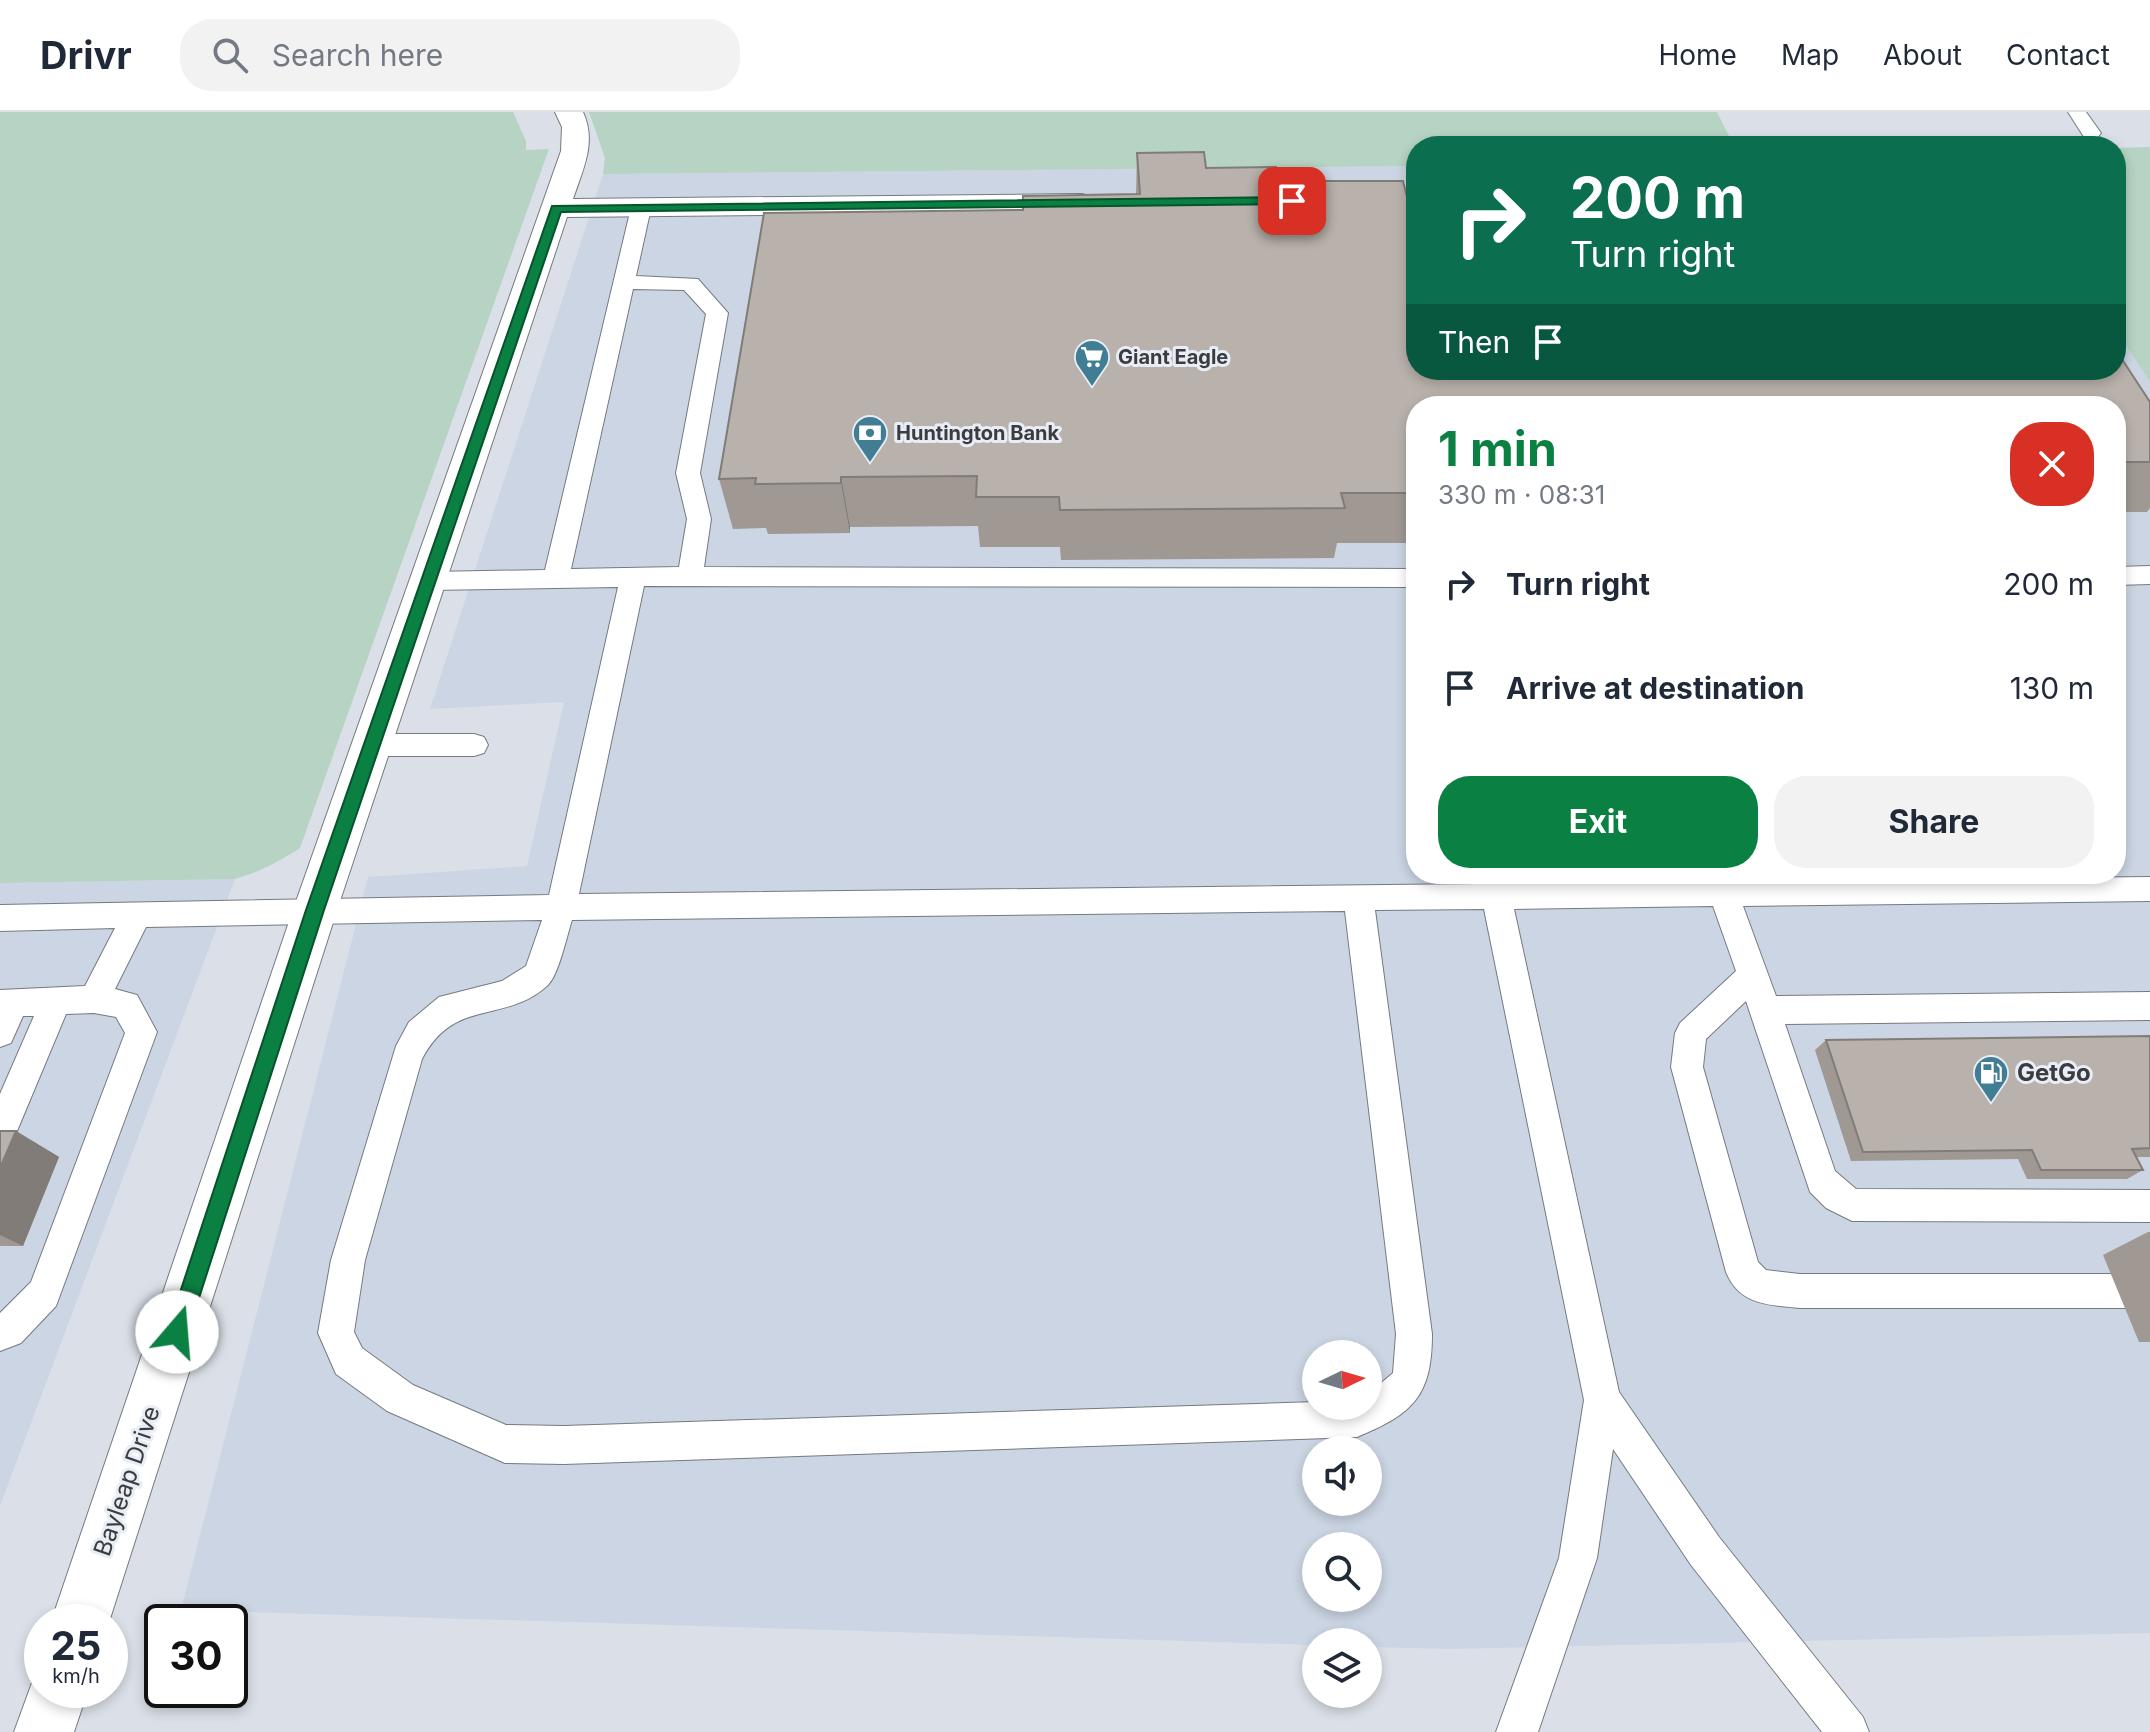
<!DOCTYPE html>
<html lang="en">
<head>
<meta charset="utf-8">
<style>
  :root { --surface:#fff; --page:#f2f2f3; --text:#1f2937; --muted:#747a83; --line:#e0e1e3; --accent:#0b8043 }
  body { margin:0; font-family:Inter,sans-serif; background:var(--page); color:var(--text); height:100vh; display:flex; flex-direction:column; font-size:30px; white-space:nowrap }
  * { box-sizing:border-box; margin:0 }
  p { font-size:26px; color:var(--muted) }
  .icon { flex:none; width:44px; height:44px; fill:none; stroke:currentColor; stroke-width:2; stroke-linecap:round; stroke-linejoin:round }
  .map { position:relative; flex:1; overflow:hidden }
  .panel { position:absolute; left:1406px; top:284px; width:720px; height:488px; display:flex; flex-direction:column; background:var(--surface); border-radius:32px; box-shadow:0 4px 12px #0003 }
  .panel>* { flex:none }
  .guide { position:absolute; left:1406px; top:24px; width:720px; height:244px; border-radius:32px; box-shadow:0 4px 12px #0003; background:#0b6e4f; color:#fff; overflow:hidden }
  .needle { width:52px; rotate:85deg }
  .controls { position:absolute; left:1302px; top:1228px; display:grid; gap:16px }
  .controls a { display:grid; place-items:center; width:80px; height:80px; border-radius:50%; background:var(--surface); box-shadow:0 4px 12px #0003; font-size:40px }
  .speed { position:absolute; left:24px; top:1492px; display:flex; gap:16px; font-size:40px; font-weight:700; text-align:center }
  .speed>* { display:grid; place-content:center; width:104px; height:104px; border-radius:50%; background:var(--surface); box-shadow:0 4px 12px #0003; line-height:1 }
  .speed small { font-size:20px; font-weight:400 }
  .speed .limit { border:4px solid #111; border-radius:12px; background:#fff; color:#111 }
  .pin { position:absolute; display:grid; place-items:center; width:68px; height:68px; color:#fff; margin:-34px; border-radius:16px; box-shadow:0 4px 12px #0006 }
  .me { position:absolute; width:88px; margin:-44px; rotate:18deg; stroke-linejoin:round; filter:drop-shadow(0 0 6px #0008) }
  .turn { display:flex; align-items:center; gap:28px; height:168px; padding:0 32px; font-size:36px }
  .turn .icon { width:104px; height:104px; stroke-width:2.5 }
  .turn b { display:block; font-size:56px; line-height:68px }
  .then { display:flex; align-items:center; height:76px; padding:0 32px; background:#0003; gap:16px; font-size:30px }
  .round { display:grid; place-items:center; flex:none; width:84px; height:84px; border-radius:32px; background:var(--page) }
  .head { display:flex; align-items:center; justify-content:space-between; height:136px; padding:0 32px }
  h1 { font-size:48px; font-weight:700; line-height:60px; color:var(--accent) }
  .cta { display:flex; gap:16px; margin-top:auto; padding:16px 32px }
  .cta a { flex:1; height:92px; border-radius:32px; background:var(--accent); color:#fff; font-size:32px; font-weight:700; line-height:92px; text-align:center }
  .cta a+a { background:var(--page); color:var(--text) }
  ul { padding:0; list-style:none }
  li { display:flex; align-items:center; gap:24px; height:104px; padding:0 32px }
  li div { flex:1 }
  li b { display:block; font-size:30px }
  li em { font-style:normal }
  header { display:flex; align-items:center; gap:48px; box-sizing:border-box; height:112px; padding:0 40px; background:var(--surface); border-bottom:2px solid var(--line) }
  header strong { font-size:38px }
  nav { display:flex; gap:44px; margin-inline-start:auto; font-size:28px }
  .search { width:560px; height:72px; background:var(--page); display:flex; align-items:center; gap:20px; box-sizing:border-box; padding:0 28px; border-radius:32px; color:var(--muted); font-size:30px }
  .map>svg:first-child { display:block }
  .built { fill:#cbd5e3; fill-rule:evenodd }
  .green { fill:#b6d3c3 }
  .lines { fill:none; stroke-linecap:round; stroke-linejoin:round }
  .service-casing { stroke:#757a81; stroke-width:2 }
  .minor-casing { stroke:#757a81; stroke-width:2 }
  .service { fill:#fff; fill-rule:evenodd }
  .minor { fill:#fff; fill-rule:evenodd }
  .wall { fill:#9f9893 }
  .shaded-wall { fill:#827c78 }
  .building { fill:#b9b1ab; stroke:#827c78; stroke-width:2 }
  .route { fill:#0b8043; stroke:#07532c; stroke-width:2 }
  .labels { text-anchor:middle; stroke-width:6; stroke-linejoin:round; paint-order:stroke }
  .far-poi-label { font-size:20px; font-weight:bold; fill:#3a3c3f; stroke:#e8edf6; text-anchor:start }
  .poi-label { font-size:24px; font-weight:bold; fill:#3a3c3f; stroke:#e8edf6; text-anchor:start }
  .street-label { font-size:24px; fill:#3a3c3f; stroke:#e8edf6 }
</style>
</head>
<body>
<header>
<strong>Drivr</strong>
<div class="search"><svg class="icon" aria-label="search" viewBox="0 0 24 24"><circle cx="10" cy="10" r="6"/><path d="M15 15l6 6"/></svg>Search here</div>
<nav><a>Home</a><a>Map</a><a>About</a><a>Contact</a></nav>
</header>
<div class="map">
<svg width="2150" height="1620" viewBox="0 0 2150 1620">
  <rect width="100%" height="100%" fill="#dbe0e8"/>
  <g class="built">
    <path d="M 1416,54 L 1416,258 L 2116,258 L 2116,218 L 2150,270 L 2150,1521 L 1449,1537 L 1368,1535 L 1368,1530 L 1316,1530 L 1316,1533 L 181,1498 L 368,765 L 527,754 L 564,590 L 430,597 L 603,62 ZM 1416,294 L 2116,294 L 2116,762 L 1416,762 ZM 1316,1242 L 1368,1242 L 1368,1294 L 1316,1294 ZM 1316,1338 L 1368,1338 L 1368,1390 L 1316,1390 ZM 1316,1434 L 1368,1434 L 1368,1486 L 1316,1486 Z"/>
    <path d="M 235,767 L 0,1394 L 0,771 Z"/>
  </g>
  <g class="green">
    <path d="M 0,0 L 513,0 L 526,29 L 526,38 L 549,37 L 300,736 C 278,750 260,760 235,767 L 0,771 Z"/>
    <path d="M 589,0 L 1717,0 L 1734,34 L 1416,34 L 1416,54 L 603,62 L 605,46 Z"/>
    <path d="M 2150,35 L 2150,270 L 2116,218 L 2116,36 Z"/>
  </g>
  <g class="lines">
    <defs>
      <g id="service">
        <path d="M 2068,0 L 2086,0 L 2101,21 L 2098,25 L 2084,25 Z"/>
        <path d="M 641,90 L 651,96 L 636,164 L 698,167 L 728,201 L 700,361 L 711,407 L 704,455 L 1416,457 L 1416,475 L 644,474 L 579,782 L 1479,772 L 1477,762 L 1507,762 L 1509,772 L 2150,765 L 2150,789 L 1743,794 L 1776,884 L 2150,880 L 2150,908 L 1785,912 L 1835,1059 L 1856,1077 L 2150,1078 L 2150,1110 L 1852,1109 L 1826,1096 L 1810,1080 L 1746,889 L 1706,927 L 1703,955 L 1758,1150 L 1766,1158 L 1800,1162 L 2150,1162 L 2150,1196 L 1800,1196 C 1769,1193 1739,1193 1726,1160 L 1671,955 L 1675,921 L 1680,911 L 1736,859 L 1713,794 L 1514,797 L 1619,1280 L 1719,1425 L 1863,1605 L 1869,1620 L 1822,1620 L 1691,1453 L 1613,1337 L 1597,1446 L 1538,1620 L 1496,1620 L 1559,1446 L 1584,1288 L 1484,797 L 1375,798 L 1432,1222 C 1432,1284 1413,1302 1357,1325 L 564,1352 L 505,1351 L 387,1299 L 336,1262 L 318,1221 L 331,1148 L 396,934 L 409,910 L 439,885 L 502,869 L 526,854 L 542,808 L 146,815 L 115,877 L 137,883 L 157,920 L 56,1194 L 21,1231 L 0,1239 L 0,1201 L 31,1170 L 125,921 L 116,905 L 94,901 L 66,902 L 12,1031 L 0,1035 L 0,982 L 34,904 L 23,904 L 11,931 L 0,935 L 0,878 L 85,874 L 115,816 L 0,819 L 0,793 L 549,783 L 618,475 L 430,478 L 421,475 L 417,469 L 421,463 L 430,460 L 545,458 L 631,96 ZM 633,177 L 684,178 L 706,202 L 676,361 L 687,407 L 679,455 L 571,457 ZM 1345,799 L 1396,1222 L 1393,1261 L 1368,1282 L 1368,1294 L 1316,1294 L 1316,1290 L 564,1314 L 506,1313 L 413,1273 L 362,1236 L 354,1220 L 365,1148 L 422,947 C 455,884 505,913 548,873 C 559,862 567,823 572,808 Z"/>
        <path d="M 2150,454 L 2150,472 L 2116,473 L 2116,455 Z"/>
        <path d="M 373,622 L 474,622 L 484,625 L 488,633 L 484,641 L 474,644 L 373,644 L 363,641 L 359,633 L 363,625 Z"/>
      </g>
      <g id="minor">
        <path d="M 555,0 L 583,0 C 597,30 583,57 573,87 L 1082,82 L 1092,85 L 1097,91 L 1092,97 L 1082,100 L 567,105 L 337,798 L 109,1510 L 51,1510 L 293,798 L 561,39 L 562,15 Z"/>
        <path d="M 1346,79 L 1416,79 L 1416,97 L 1336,94 L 1331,88 L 1336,82 Z"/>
        <path d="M 42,1555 L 42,1578 L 88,1578 L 74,1620 L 14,1620 L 37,1557 Z"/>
      </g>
    </defs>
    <use href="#service" class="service-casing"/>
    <use href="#minor" class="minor-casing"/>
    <use href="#service" class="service"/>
    <use href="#minor" class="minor"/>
  </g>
  <g class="wall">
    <path d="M 1137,41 L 1206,56 L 1279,69 L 1416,258 L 2150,290 L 2150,396 L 2147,400 L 2116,400 L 2116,294 L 1416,294 L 1416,414 L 1411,431 L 1337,431 L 1334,446 L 1061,448 L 1060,435 L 980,435 L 978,414 L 850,415 L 850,421 L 768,422 L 766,416 L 733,417 L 719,367 L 1023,98 L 1136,82 Z"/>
    <path d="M 2150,924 L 2150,1045 L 2137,1045 L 2143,1058 L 2127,1067 L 2027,1067 L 2018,1047 L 1851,1049 L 1815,938 L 1826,928 Z"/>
    <path d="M 0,1019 L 16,1019 L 59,1045 L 23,1134 L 0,1134 Z"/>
    <path d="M 2148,1120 L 2150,1120 L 2150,1230 L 2139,1230 L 2103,1143 Z"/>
  </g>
  <g class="shaded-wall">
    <path d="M 841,365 L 850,415 L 850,421 L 841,371 Z"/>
    <path d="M 16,1019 L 59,1045 L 23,1134 L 0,1123 L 0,1056 Z"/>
  </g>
  <g class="building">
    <path d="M 1204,40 L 1206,56 L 1276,55 L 1279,69 L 1403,69 L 1416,121 L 1416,258 L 2116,258 L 2116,238 L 2150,290 L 2150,350 L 2116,350 L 2116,294 L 1416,294 L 1416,381 L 1341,381 L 1345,396 L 1060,398 L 1059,385 L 976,385 L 977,364 L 841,365 L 841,371 L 755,372 L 756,366 L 719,367 L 764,101 L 1023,98 L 1023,84 L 1140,82 L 1137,41 Z"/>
    <path d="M 2150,924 L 2150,1036 L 2132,1037 L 2143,1058 L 2041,1058 L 2032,1038 L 1863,1040 L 1826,928 Z"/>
    <path d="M 0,1019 L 16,1019 L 0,1056 Z"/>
  </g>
  <path class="route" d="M 1292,85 L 1298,89 L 1296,92 L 561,100 L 324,798 L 188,1220 L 185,1228 L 177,1231 L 170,1228 L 167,1220 L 306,798 L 552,94 Z"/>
  <defs>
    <symbol id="supermarket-pin" viewBox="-11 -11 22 30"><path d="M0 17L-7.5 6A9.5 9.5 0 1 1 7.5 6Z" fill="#417e94" stroke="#e8edf6"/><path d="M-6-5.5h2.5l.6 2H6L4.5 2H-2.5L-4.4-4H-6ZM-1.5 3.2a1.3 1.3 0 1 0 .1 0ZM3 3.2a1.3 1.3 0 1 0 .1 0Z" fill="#fff"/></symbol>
    <symbol id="bank-pin" viewBox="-11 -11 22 30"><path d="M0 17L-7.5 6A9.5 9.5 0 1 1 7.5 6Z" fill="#417e94" stroke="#e8edf6"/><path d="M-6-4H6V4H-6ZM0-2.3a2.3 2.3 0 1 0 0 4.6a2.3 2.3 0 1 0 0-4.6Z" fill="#fff"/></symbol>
    <symbol id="fuel-pin" viewBox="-11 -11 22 30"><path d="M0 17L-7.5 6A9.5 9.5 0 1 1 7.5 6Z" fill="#417e94" stroke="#e8edf6"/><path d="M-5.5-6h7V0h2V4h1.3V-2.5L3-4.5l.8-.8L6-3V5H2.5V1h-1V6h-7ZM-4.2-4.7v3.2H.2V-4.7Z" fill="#fff"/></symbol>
  </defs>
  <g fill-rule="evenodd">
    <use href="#supermarket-pin" x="1072" y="225" width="40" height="54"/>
    <use href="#bank-pin" x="850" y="301" width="40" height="54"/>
    <use href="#fuel-pin" x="1971" y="941" width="40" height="54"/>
  </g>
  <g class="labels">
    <g class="far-poi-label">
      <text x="1118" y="252">Giant Eagle</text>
      <text x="896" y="328">Huntington Bank</text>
    </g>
    <g class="poi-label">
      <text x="2017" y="969">GetGo</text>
    </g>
    <g class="street-label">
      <text transform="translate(127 1369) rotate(-71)" y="8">Bayleap Drive</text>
    </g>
  </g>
</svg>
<div class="controls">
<a><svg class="needle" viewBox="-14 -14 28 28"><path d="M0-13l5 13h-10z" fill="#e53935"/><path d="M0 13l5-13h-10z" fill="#747a83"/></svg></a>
<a><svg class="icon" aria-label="sound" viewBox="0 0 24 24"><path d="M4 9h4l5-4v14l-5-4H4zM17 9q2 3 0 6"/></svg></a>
<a><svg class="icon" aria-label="search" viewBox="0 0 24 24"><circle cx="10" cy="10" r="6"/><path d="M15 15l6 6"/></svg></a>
<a><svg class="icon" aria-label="layers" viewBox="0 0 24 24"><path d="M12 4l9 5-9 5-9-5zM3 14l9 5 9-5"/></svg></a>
</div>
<div class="speed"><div>25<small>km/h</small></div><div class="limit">30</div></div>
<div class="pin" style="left:1292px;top:89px;background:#d93025"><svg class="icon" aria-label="arrive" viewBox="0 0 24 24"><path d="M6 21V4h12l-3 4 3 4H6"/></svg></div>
<svg class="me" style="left:177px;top:1220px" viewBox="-20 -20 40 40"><circle r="19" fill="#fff"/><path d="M0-13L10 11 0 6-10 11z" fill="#0b8043"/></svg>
<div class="guide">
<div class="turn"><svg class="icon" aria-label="right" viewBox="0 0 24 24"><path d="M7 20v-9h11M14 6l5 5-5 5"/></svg><div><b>200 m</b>Turn right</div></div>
<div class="then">Then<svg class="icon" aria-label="arrive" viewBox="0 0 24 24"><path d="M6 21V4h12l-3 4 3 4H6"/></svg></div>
</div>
<section class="panel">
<div class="head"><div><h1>1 min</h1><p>330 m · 08:31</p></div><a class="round" style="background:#d93025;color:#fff"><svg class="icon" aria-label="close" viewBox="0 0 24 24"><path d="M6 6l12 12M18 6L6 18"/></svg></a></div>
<ul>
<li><svg class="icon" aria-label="right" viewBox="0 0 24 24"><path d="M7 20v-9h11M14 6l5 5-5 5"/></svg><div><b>Turn right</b></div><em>200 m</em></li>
<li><svg class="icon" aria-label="arrive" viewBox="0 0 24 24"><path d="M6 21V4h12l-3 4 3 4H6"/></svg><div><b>Arrive at destination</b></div><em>130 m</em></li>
</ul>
<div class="cta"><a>Exit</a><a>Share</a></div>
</section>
</div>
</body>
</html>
